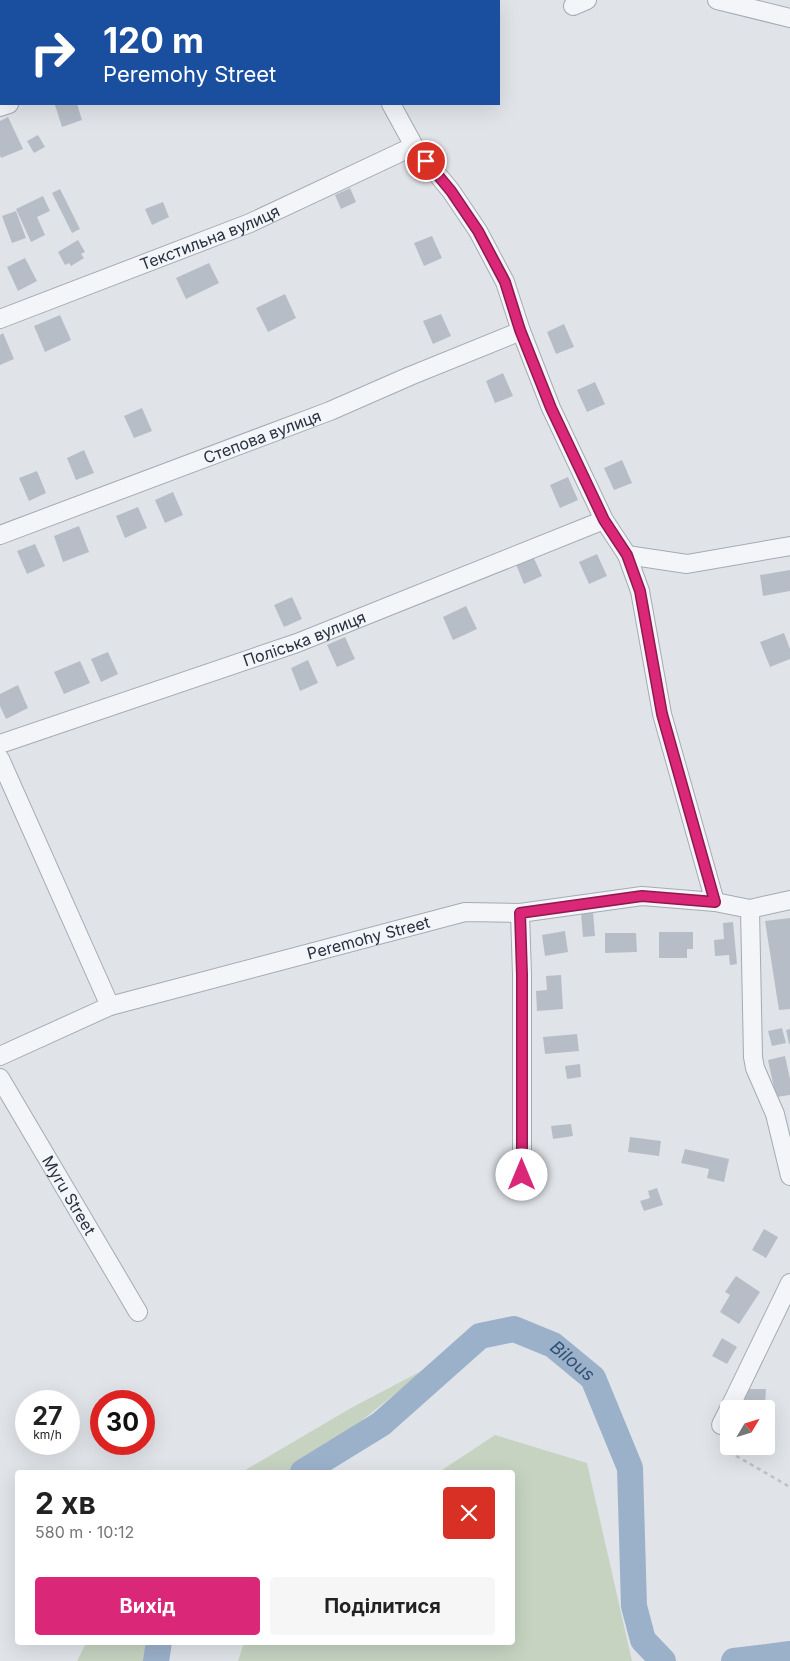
<!DOCTYPE html>
<html lang="uk">
<head>
<meta charset="utf-8">
<style>
  :root { --surface:#fff; --page:#f6f6f6; --text:#222; --muted:#767676; --accent:#db2777 }
  body { margin:0; font-family:Inter,sans-serif; background:var(--page); color:var(--text); height:100vh; display:flex; flex-direction:column; font-size:19px; white-space:nowrap }
  * { box-sizing:border-box; margin:0 }
  p { font-size:16px; color:var(--muted) }
  .icon { flex:none; width:28px; height:28px; fill:none; stroke:currentColor; stroke-width:2; stroke-linecap:round; stroke-linejoin:round }
  .map { position:relative; flex:1; overflow:hidden }
  .drawer { position:absolute; left:15px; top:1470px; width:500px; height:175px; display:flex; flex-direction:column; background:var(--surface); border-radius:5px; box-shadow:0 5px 20px #0002 }
  .drawer>* { flex:none }
  .banner { position:absolute; left:0px; top:0px; width:500px; height:105px; box-shadow:0 5px 20px #0002; background:#1a4fa0; color:#fff; overflow:hidden }
  .needle { width:32px; rotate:52deg }
  .tools { position:absolute; left:720px; top:1400px; display:grid; gap:10px }
  .tools a { display:grid; place-items:center; width:55px; height:55px; border-radius:5px; background:var(--surface); box-shadow:0 5px 20px #0002; font-size:25px }
  .speed { position:absolute; left:15px; top:1390px; display:flex; gap:10px; font-size:25px; font-weight:700; text-align:center }
  .speed>* { display:grid; place-content:center; width:65px; height:65px; border-radius:50%; background:var(--surface); box-shadow:0 5px 20px #0002; line-height:1 }
  .speed small { font-size:12px; font-weight:400 }
  .speed .limit { border:8px solid #d22; background:#fff; color:#111 }
  .pin { position:absolute; display:grid; place-items:center; width:42px; height:42px; color:#fff; margin:-21px; border:2px solid #fff; border-radius:50%; box-shadow:0 1px 5px #0007 }
  .me { position:absolute; width:55px; margin:-28px; rotate:0deg; stroke-linejoin:round; filter:drop-shadow(0 0 4px #0008) }
  .turn { display:flex; align-items:center; gap:18px; height:105px; padding:0 20px; font-size:22px }
  .turn .icon { width:65px; height:65px; stroke-width:2.5 }
  .turn b { display:block; font-size:35px; line-height:42px }
  .round { display:grid; place-items:center; flex:none; width:52px; height:52px; border-radius:5px; background:var(--page) }
  .headline { display:flex; align-items:center; justify-content:space-between; height:85px; padding:0 20px }
  h1 { font-size:30px; font-weight:700; line-height:38px }
  .button { display:flex; gap:10px; margin-top:auto; padding:10px 20px }
  .button a { flex:1; height:58px; border-radius:5px; background:var(--accent); color:#fff; font-size:20px; font-weight:700; line-height:58px; text-align:center }
  .button a+a { background:var(--page); color:var(--text) }
  .map>svg:first-child { display:block }
  .green { fill:#c6d3c1 }
  .lines { fill:none; stroke-linecap:round; stroke-linejoin:round }
  .river { stroke:#9bb1ca; stroke-width:26 }
  .building { fill:#b7bdc6 }
  .minor-casing { stroke:#a5abb3; stroke-width:20 }
  .path { stroke:#bec2c8; stroke-width:2.5; stroke-dasharray:4 4; stroke-linecap:butt }
  .minor { stroke:#f3f5f8; stroke-width:18 }
  .route-casing { stroke:#8e194d; stroke-width:12 }
  .route { stroke:#db2777; stroke-width:9 }
  .labels { text-anchor:middle; stroke-width:4; stroke-linejoin:round; paint-order:stroke }
  .street-label { font-size:16px; fill:#283141; stroke:#f0f3f7 }
  .water-label { font-size:18px; font-style:italic; fill:#325076; stroke:#f0f3f7 }
</style>
</head>
<body>
<div class="map">
<svg width="790" height="1661" viewBox="0 0 790 1661">
  <rect width="100%" height="100%" fill="#e0e4e9"/>
  <g class="green">
    <path d="M 427,1368 L 324,1451 L 288,1472 L 242,1472 L 351,1408 Z"/>
    <path d="M 495,1435 L 587,1463 L 632,1661 L 238,1661 L 244,1643 L 512,1642 L 512,1472 L 439,1472 Z"/>
    <path d="M 86,1643 L 86,1642 L 150,1643 L 146,1661 L 77,1661 Z"/>
  </g>
  <g class="lines">
    <g class="river">
      <path id="s1" d="M 303,1472 L 381,1424 L 480,1336 L 514,1329 L 553,1345 L 593,1378 L 630,1468 L 634,1606 L 643,1640 L 663,1661"/>
      <path d="M 156,1661 L 159,1642"/>
      <path d="M 734,1661 L 790,1654"/>
    </g>
  </g>
  <g class="building">
    <path d="M 59,104 L 77,104 L 82,120 L 62,127 L 55,105 Z"/>
    <path d="M 8,117 L 23,149 L 1,158 L 0,155 L 0,121 Z"/>
    <path d="M 38,135 L 45,147 L 34,153 L 27,141 Z"/>
    <path d="M 350,188 L 356,202 L 341,209 L 335,195 Z"/>
    <path d="M 60,189 L 80,229 L 72,233 L 52,193 Z"/>
    <path d="M 43,196 L 50,211 L 37,217 L 45,235 L 31,242 L 16,209 Z"/>
    <path d="M 163,202 L 169,217 L 152,225 L 145,209 Z"/>
    <path d="M 16,211 L 26,238 L 12,243 L 2,216 Z"/>
    <path d="M 432,236 L 442,258 L 424,266 L 414,243 Z"/>
    <path d="M 78,240 L 85,252 L 81,254 L 84,258 L 71,266 L 69,263 L 65,265 L 58,252 Z"/>
    <path d="M 25,258 L 37,281 L 18,291 L 7,267 Z"/>
    <path d="M 209,263 L 219,283 L 186,299 L 176,278 Z"/>
    <path d="M 285,294 L 296,318 L 268,332 L 256,308 Z"/>
    <path d="M 441,314 L 451,336 L 433,344 L 423,321 Z"/>
    <path d="M 60,315 L 71,340 L 45,352 L 34,326 Z"/>
    <path d="M 564,324 L 574,347 L 556,354 L 547,332 Z"/>
    <path d="M 3,333 L 14,359 L 0,365 L 0,335 Z"/>
    <path d="M 503,373 L 513,396 L 495,403 L 486,381 Z"/>
    <path d="M 595,382 L 605,404 L 587,412 L 577,390 Z"/>
    <path d="M 142,408 L 152,431 L 134,438 L 124,416 Z"/>
    <path d="M 84,450 L 94,473 L 76,480 L 67,458 Z"/>
    <path d="M 622,460 L 632,483 L 614,490 L 604,468 Z"/>
    <path d="M 37,471 L 46,493 L 29,501 L 19,478 Z"/>
    <path d="M 568,477 L 578,500 L 560,508 L 550,485 Z"/>
    <path d="M 173,492 L 183,515 L 165,523 L 155,500 Z"/>
    <path d="M 138,507 L 147,528 L 125,538 L 116,516 Z"/>
    <path d="M 79,526 L 89,552 L 63,562 L 54,536 Z"/>
    <path d="M 35,544 L 45,566 L 27,574 L 17,551 Z"/>
    <path d="M 532,554 L 542,576 L 524,584 L 515,562 Z"/>
    <path d="M 597,554 L 607,576 L 589,584 L 579,562 Z"/>
    <path d="M 790,570 L 790,591 L 763,596 L 760,575 Z"/>
    <path d="M 292,597 L 302,619 L 284,627 L 274,605 Z"/>
    <path d="M 466,606 L 477,629 L 453,640 L 443,617 Z"/>
    <path d="M 784,633 L 790,649 L 790,659 L 770,667 L 760,642 Z"/>
    <path d="M 345,637 L 355,659 L 337,667 L 327,645 Z"/>
    <path d="M 108,652 L 118,674 L 101,682 L 91,659 Z"/>
    <path d="M 308,660 L 318,683 L 300,691 L 291,668 Z"/>
    <path d="M 80,661 L 90,683 L 64,694 L 54,672 Z"/>
    <path d="M 18,685 L 28,708 L 6,719 L 0,706 L 0,694 Z"/>
    <path d="M 593,912 L 595,936 L 583,937 L 581,913 Z"/>
    <path d="M 790,918 L 790,1009 L 779,1010 L 765,921 Z"/>
    <path d="M 733,922 L 737,964 L 730,965 L 729,955 L 715,956 L 714,940 L 724,939 L 723,923 Z"/>
    <path d="M 565,931 L 568,952 L 545,956 L 542,935 Z"/>
    <path d="M 659,932 L 693,932 L 693,949 L 687,949 L 687,958 L 659,958 Z"/>
    <path d="M 605,933 L 636,933 L 637,952 L 605,953 Z"/>
    <path d="M 561,975 L 563,1009 L 537,1011 L 536,991 L 547,990 L 546,976 Z"/>
    <path d="M 782,1028 L 786,1043 L 772,1046 L 768,1031 Z"/>
    <path d="M 790,1029 L 790,1044 L 789,1044 L 786,1030 Z"/>
    <path d="M 577,1034 L 579,1051 L 545,1054 L 543,1037 Z"/>
    <path d="M 785,1056 L 790,1079 L 790,1095 L 776,1097 L 768,1060 Z"/>
    <path d="M 580,1064 L 581,1077 L 567,1079 L 565,1066 Z"/>
    <path d="M 571,1124 L 573,1136 L 553,1139 L 551,1126 Z"/>
    <path d="M 630,1137 L 661,1141 L 659,1156 L 628,1152 Z"/>
    <path d="M 685,1149 L 729,1159 L 724,1182 L 707,1178 L 709,1169 L 681,1163 Z"/>
    <path d="M 657,1188 L 663,1205 L 644,1211 L 640,1201 L 650,1198 L 648,1191 Z"/>
    <path d="M 764,1229 L 778,1237 L 766,1258 L 752,1250 Z"/>
    <path d="M 736,1276 L 760,1292 L 739,1324 L 720,1312 L 730,1295 L 725,1292 Z"/>
    <path d="M 722,1338 L 737,1347 L 727,1364 L 712,1356 Z"/>
    <path d="M 741,1389 L 766,1389 L 765,1406 L 741,1406 Z"/>
  </g>
  <g class="lines">
    <defs>
      <g id="minor">
        <path d="M 336,0 L 336,1"/>
        <path d="M 717,0 L 790,18"/>
        <path d="M 288,1 L 291,0"/>
        <path d="M 573,6 L 587,0"/>
        <path d="M 391,104 L 414,146 L 451,191 L 478,231 L 505,282 L 521,331 L 551,408 L 604,520 L 627,555 L 640,591 L 662,714 L 715,902"/>
        <path d="M 0,107 L 9,104"/>
        <path id="s2" d="M 0,319 L 250,223 L 414,146"/>
        <path id="s3" d="M 0,535 L 330,411 L 410,376 L 521,331"/>
        <path d="M 627,555 L 687,564 L 790,546"/>
        <path id="s4" d="M 0,744 L 297,643 L 604,520"/>
        <path d="M 0,759 L 110,1006"/>
        <path d="M 750,909 L 753,1057 L 755,1068 L 775,1114 L 790,1176"/>
        <path d="M 520,913 L 522,975 L 522,1175"/>
        <path id="s5" d="M 0,1056 L 110,1006 L 465,912 L 520,913 L 642,896 L 715,902 L 750,909 L 790,900"/>
        <path id="s6" d="M 0,1078 L 138,1312"/>
        <path d="M 729,1409 L 790,1283"/>
        <path d="M 721,1425 L 729,1409"/>
      </g>
    </defs>
    <use href="#minor" class="minor-casing"/>
    <path class="path" d="M 723,1439 L 724,1449 L 790,1487"/>
    <use href="#minor" class="minor"/>
  </g>
  <g class="lines">
    <defs>
      <path id="route" d="M 426,161 L 451,191 L 478,231 L 505,282 L 520,330 L 551,408 L 604,520 L 627,555 L 640,591 L 662,714 L 715,902 L 642,896 L 520,913 L 522,975 L 522,1175"/>
    </defs>
    <use href="#route" class="route-casing"/>
    <use href="#route" class="route"/>
  </g>
  <g class="labels">
    <g class="street-label">
      <text dy="6" stroke="none"><textPath href="#s2" startOffset="225">Текстильна вулиця</textPath></text>
      <text dy="6" stroke="none"><textPath href="#s3" startOffset="280">Степова вулиця</textPath></text>
      <text dy="6" stroke="none"><textPath href="#s4" startOffset="322">Поліська вулиця</textPath></text>
      <text dy="6" stroke="none"><textPath href="#s5" startOffset="388">Peremohy Street</textPath></text>
      <text dy="6" stroke="none"><textPath href="#s6" startOffset="136">Myru Street</textPath></text>
    </g>
    <g class="water-label">
      <text dy="6" stroke="none"><textPath href="#s1" startOffset="326">Bilous</textPath></text>
    </g>
  </g>
</svg>
<div class="tools">
<a><svg class="needle" viewBox="-14 -14 28 28"><path d="M0-13l5 13h-10z" fill="#e53935"/><path d="M0 13l5-13h-10z" fill="#767676"/></svg></a>
</div>
<div class="speed"><div>27<small>km/h</small></div><div class="limit">30</div></div>
<div class="pin" style="left:426px;top:161px;background:#d93025"><svg class="icon" aria-label="arrive" viewBox="0 0 24 24"><path d="M6 21V4h12l-3 4 3 4H6"/></svg></div>
<svg class="me" style="left:522px;top:1175px" viewBox="-20 -20 40 40"><circle r="19" fill="#fff"/><path d="M0-13L10 11 0 6-10 11z" fill="#db2777"/></svg>
<div class="banner">
<div class="turn"><svg class="icon" aria-label="right" viewBox="0 0 24 24"><path d="M7 20v-9h11M14 6l5 5-5 5"/></svg><div><b>120 m</b>Peremohy Street</div></div>
</div>
<section class="drawer">
<div class="headline"><div><h1>2 хв</h1><p>580 m · 10:12</p></div><a class="round" style="background:#d93025;color:#fff"><svg class="icon" aria-label="close" viewBox="0 0 24 24"><path d="M6 6l12 12M18 6L6 18"/></svg></a></div>
<div class="button"><a>Вихід</a><a>Поділитися</a></div>
</section>
</div>
</body>
</html>
